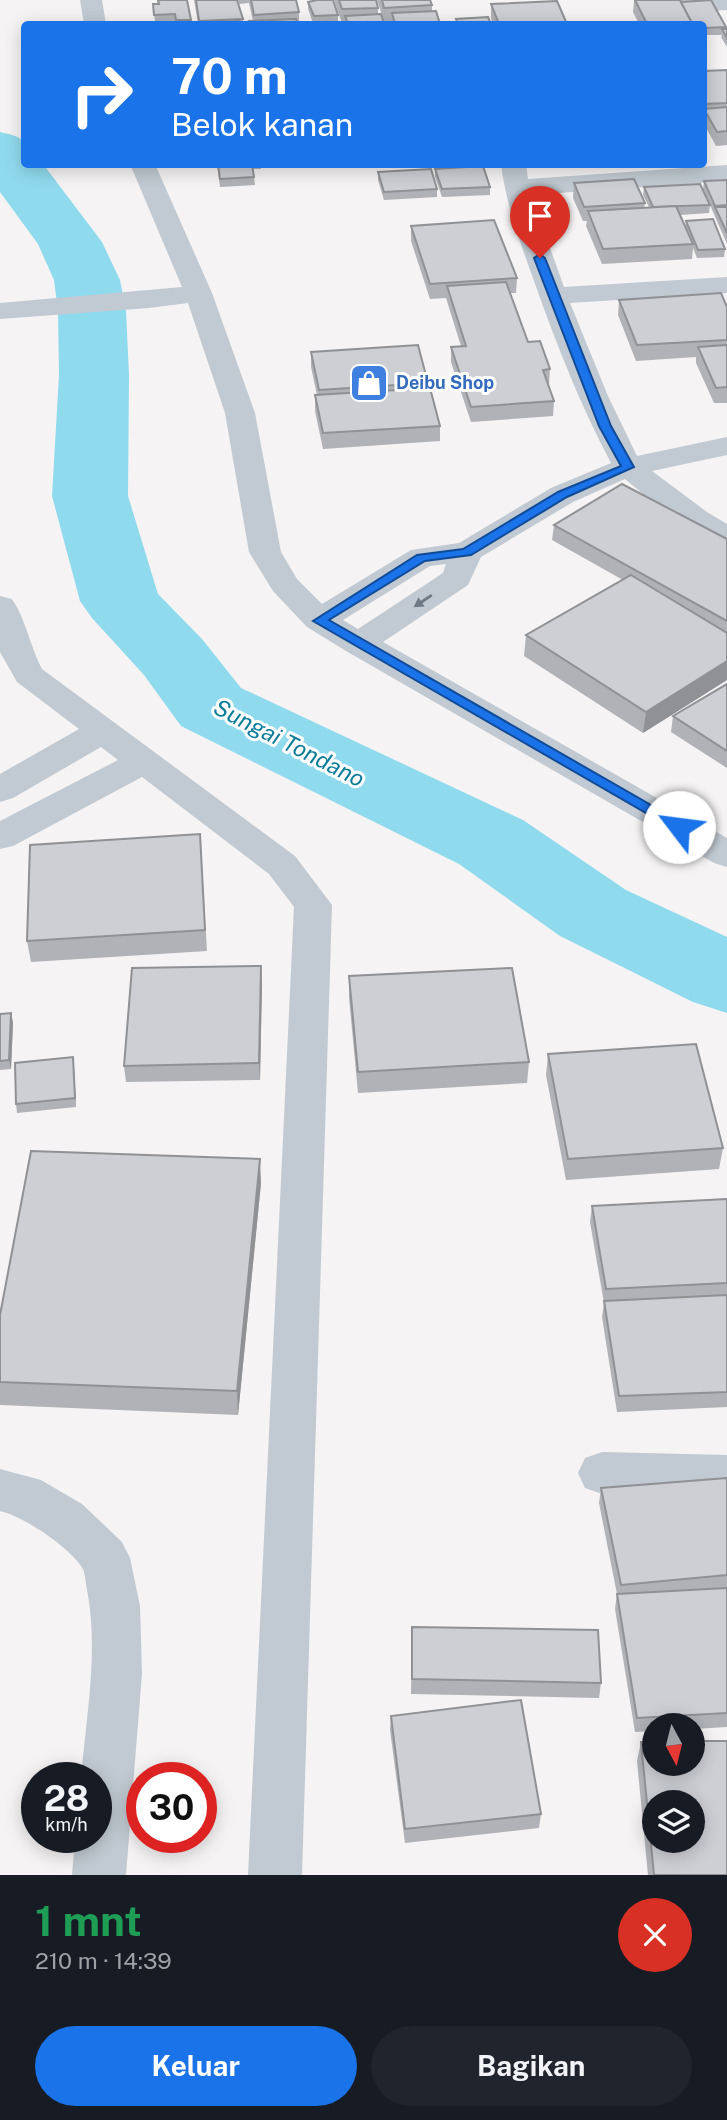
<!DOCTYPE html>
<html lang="id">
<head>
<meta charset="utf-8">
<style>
  :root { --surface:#171b24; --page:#20242c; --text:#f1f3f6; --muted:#9ea1a6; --accent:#1a73e8 }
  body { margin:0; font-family:"Public Sans",sans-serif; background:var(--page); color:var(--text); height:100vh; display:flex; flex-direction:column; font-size:26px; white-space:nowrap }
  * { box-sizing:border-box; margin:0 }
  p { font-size:23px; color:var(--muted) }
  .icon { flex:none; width:38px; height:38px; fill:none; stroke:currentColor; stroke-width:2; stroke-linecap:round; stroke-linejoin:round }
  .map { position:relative; height:1875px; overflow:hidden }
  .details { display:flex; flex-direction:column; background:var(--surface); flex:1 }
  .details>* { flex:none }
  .guide { position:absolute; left:21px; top:21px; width:686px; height:147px; border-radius:7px; box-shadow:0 4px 18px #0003; background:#1a73e8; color:#fff; overflow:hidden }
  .needle { width:46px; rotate:173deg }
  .buttons { position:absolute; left:642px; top:1713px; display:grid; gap:14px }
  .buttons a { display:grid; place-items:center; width:63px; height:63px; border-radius:50%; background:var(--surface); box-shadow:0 4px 18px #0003; font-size:35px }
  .speed { position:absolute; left:21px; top:1762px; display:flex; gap:14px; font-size:35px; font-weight:700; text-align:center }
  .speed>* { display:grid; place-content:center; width:91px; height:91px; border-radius:50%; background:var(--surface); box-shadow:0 4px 18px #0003; line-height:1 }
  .speed small { font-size:18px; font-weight:400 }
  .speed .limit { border:10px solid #d22; background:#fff; color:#111 }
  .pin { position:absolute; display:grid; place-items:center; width:60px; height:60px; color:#fff; margin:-72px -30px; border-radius:50% 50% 50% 0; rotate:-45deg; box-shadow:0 0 7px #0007 }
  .pin .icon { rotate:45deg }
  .me { position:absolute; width:77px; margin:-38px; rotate:300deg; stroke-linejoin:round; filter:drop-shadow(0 0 5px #0008) }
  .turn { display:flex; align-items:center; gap:24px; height:147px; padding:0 35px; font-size:32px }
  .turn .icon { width:91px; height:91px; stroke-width:2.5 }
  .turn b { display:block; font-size:49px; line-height:60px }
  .round { display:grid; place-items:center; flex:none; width:74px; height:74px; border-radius:37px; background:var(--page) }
  .summary { display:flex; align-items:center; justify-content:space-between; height:119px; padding:0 35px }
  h1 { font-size:42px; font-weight:700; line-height:52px; color:#1e9e55 }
  .cta { display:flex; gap:14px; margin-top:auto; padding:14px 35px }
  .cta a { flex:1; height:80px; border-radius:42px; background:var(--accent); color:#fff; font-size:28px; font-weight:700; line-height:80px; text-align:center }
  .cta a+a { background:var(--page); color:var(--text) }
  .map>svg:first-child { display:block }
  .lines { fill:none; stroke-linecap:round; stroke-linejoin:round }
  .river { fill:#90daee; fill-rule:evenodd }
  .minor { fill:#c1cad2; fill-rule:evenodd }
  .wall { fill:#b0b2b7 }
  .shaded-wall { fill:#909195 }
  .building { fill:#cdcfd5; stroke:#909195; stroke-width:2; fill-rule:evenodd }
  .oneway { fill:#6e7983 }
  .route { fill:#1a73e8; stroke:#114b97; stroke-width:2 }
  .labels { text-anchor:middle; stroke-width:6; stroke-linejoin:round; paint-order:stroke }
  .far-shop-label { font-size:18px; font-weight:bold; fill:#366cbe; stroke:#fff; text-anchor:start }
  .water-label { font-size:23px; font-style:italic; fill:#0c7c9b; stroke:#fff }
</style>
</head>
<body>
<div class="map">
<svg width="727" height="1875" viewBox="0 0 727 1875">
  <rect width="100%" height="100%" fill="#f5f3f3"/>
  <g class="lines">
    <path class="river" d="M 0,132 C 26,138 24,138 24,164 L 43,164 L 102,242 L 120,280 L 126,311 L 129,375 L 128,496 L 158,594 L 202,639 L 241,688 L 523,820 L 626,890 L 727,937 L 727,1013 L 693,1002 L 560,936 L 459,864 L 181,726 L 144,675 L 92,618 L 80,601 L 52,496 L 59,375 L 58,311 L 54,280 L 38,244 L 0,192 Z"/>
    <g class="minor">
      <path d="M 80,0 L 102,0 L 106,24 L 84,24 Z"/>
      <path d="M 660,0 L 727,0 L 727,10 L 660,14 L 652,12 L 649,7 L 652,2 Z"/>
      <path d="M 130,164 L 155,164 L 212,293 L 255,413 L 281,552 L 297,579 L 322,604 L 411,550 L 459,543 L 551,488 L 611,463 C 580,405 556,343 534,281 C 520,242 506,204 501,164 L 526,164 L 528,179 L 727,165 L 727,181 L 531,195 L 564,287 L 727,277 L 727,293 L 570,303 L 608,396 L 637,456 L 727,437 L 727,455 L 652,471 L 707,512 L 727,524 L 727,546 C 689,537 655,503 625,479 L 573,502 L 481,557 L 468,585 L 383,642 L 727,838 L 727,867 L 714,863 L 346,651 L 307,627 L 273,591 L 249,552 L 225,413 L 188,303 L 149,308 L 0,319 L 0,303 L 182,287 ZM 446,564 L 443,573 L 358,629 L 343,620 L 430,566 Z"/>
      <path d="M 0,596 L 12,599 C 26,619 30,647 42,669 L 295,856 L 332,905 L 302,1875 L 248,1875 L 294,907 L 269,874 L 142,777 L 13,846 L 0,849 L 0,821 L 118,760 L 101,747 L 13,798 L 0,802 L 0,774 L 79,729 L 17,682 L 0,652 Z"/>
      <path d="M 602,1452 L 727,1455 L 727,1497 L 602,1494 L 585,1488 L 578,1473 L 585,1458 Z"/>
      <path d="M 0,1469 L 41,1480 L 82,1504 L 122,1542 L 130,1558 L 140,1606 L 142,1673 L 126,1875 L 72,1875 L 75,1838 L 96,1838 L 96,1778 L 81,1778 C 86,1717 99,1651 87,1590 C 86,1584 85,1574 83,1569 C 71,1548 23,1516 0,1511 Z"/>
    </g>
  </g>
  <g class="wall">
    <path d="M 157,0 L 191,20 L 191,24 L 198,23 L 194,0 L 237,0 L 243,19 L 243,24 L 176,24 L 176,21 L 155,22 L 153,4 L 158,4 Z"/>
    <path d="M 238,0 L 296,0 L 299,12 L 299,24 L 249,24 L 249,21 L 253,21 L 249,3 L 239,4 Z"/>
    <path d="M 315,0 L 333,0 L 338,15 L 338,23 L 313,23 L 308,9 L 308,2 L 315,1 Z"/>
    <path d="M 334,0 L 376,0 L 378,8 L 378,14 L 384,24 L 345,24 L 345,23 L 342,23 Z"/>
    <path d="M 377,0 L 430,0 L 432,5 L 432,11 L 440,24 L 391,24 L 392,21 L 384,21 Z"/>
    <path d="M 634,0 L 680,0 L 681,2 L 726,27 L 725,29 L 727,29 L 727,47 L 721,37 L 722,35 L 704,35 L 704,24 L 639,24 L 633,12 Z"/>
    <path d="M 491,4 L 567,24 L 493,24 L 491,18 Z"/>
    <path d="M 727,70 L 727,145 L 716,146 L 704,124 L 704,71 Z"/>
    <path d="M 217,164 L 261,164 L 261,169 L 253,169 L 255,185 L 220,187 Z"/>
    <path d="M 435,169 L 490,187 L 490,195 L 442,197 L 435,177 Z"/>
    <path d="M 378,172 L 437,189 L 437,197 L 384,200 L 378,180 Z"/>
    <path d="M 727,180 L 727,244 L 703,189 L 704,181 Z"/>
    <path d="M 574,183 L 645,203 L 644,208 L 649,207 L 643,195 L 644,187 L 710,205 L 709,213 L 680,215 L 685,227 L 686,221 L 725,249 L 724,257 L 697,258 L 693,248 L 692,259 L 602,264 L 586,226 L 587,221 L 583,221 L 573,198 Z"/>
    <path d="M 411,226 L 517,278 L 516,293 L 510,293 L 528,342 L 550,369 L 549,384 L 548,384 L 554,401 L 553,416 L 471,422 L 451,362 L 451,347 L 461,346 L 446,298 L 430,299 L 411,241 Z"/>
    <path d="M 619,300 L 726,306 L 727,301 L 727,403 L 714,403 L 696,363 L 696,357 L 636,361 L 618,315 Z"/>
    <path d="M 311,352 L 428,383 L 428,388 L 440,426 L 440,441 L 323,449 L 315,411 L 315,395 L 317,395 L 311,367 Z"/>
    <path d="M 554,525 L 727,539 L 727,680 L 643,733 L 524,656 L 526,635 L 623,580 L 552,540 Z"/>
    <path d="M 727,684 L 727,768 L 671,732 L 673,716 Z"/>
    <path d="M 200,834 L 207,951 L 31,962 L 27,941 Z"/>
    <path d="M 349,976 L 529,1062 L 527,1083 L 358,1093 L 349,998 Z"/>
    <path d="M 262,982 L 260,1080 L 126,1082 L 124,1066 Z"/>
    <path d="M 0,1014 L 13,1022 L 11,1069 L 0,1070 Z"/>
    <path d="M 548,1054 L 723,1148 L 719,1169 L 566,1180 L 546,1075 Z"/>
    <path d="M 74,1066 L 76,1107 L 17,1113 L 16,1104 Z"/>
    <path d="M 261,1183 L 238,1415 L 0,1405 L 0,1315 Z"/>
    <path d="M 727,1199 L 727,1407 L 617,1412 L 602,1317 L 604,1303 L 590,1222 L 592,1206 Z"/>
    <path d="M 727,1478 L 727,1727 L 693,1729 L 693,1726 L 654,1726 L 654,1731 L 635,1732 L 615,1609 L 617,1594 L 599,1503 L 601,1488 Z"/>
    <path d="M 412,1627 L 601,1683 L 599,1698 L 411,1694 Z"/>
    <path d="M 391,1716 L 541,1814 L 539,1828 L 405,1843 L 390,1730 Z"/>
    <path d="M 641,1742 L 727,1875 L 648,1875 L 637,1761 Z"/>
  </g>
  <g class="shaded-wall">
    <path d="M 727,661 L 727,680 L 643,733 L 646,712 Z"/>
    <path d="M 261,966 L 262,982 L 260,1080 L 259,1063 Z"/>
    <path d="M 11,1013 L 13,1022 L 11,1069 L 9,1060 Z"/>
    <path d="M 73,1057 L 74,1066 L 76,1107 L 75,1098 Z"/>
    <path d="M 260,1159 L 261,1183 L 238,1415 L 237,1391 Z"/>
  </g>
  <g class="building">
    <path d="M 158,0 L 187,0 L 191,20 L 176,20 L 175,14 L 154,15 L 153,4 L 159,4 Z"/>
    <path d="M 196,0 L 237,0 L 243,19 L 199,21 Z"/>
    <path d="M 251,0 L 296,0 L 299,12 L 254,15 Z"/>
    <path d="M 317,0 L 333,0 L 338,15 L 314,16 L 308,2 Z"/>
    <path d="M 339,0 L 376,0 L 378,8 L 342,9 Z"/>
    <path d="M 382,0 L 430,0 L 432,5 L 384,8 Z"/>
    <path d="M 635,0 L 680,0 L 692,23 L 647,24 Z"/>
    <path d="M 711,0 L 726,27 L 704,28 L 704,24 L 692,24 L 692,23 L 681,2 Z"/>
    <path d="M 557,1 L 567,24 L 499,24 L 491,4 Z"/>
    <path d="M 436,11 L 440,24 L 395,24 L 392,13 Z"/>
    <path d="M 381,14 L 384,24 L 348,24 L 345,16 Z"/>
    <path d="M 488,17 L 491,24 L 458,24 L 456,19 Z"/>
    <path d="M 296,19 L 298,24 L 250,24 L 249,21 Z"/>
    <path d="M 239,21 L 240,24 L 176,24 Z"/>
    <path d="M 335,22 L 335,24 L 305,24 L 304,23 Z"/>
    <path d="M 722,29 L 727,29 L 727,38 Z"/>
    <path d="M 727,70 L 727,103 L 704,104 L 704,71 Z"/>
    <path d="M 727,107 L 727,131 L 717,132 L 704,109 Z"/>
    <path d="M 218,164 L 252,164 L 254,177 L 220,179 Z"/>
    <path d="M 483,166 L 490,187 L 442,189 L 435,169 Z"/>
    <path d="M 431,169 L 437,189 L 384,192 L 378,172 Z"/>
    <path d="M 634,179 L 645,203 L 584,207 L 574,183 Z"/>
    <path d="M 727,180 L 727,205 L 715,206 L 704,181 Z"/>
    <path d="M 700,184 L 710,205 L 653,207 L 644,187 Z"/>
    <path d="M 676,206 L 693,244 L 603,249 L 588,211 Z"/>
    <path d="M 715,207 L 727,207 L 727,233 Z"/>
    <path d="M 713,219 L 725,249 L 698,250 L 686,221 Z"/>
    <path d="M 494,220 L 517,278 L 430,284 L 411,226 Z"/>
    <path d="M 506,282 L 528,342 L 540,341 L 550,369 L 543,370 L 554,401 L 471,407 L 451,347 L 466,346 L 447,286 Z"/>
    <path d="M 721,293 L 727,307 L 727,340 L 637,345 L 619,300 Z"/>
    <path d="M 418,345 L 428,383 L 319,390 L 311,352 Z"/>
    <path d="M 727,345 L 727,387 L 716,388 L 698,347 Z"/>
    <path d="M 430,388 L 440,426 L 323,433 L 315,395 Z"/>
    <path d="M 622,484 L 727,539 L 727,621 L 554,525 Z"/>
    <path d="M 631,575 L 727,633 L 727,661 L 646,712 L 526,635 Z"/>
    <path d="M 727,684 L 727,751 L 673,716 Z"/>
    <path d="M 200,834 L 205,930 L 27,941 L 30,845 Z"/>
    <path d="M 261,966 L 259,1063 L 124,1066 L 132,968 Z"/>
    <path d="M 512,968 L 529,1062 L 358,1072 L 349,976 Z"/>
    <path d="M 11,1013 L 9,1060 L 0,1061 L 0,1014 Z"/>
    <path d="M 696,1044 L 723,1148 L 568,1159 L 548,1054 Z"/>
    <path d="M 73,1057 L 75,1098 L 16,1104 L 15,1063 Z"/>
    <path d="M 31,1151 L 260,1159 L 237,1391 L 0,1382 L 0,1315 Z"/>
    <path d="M 727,1199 L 727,1283 L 606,1289 L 592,1206 Z"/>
    <path d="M 727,1295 L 727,1392 L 619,1396 L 604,1301 Z"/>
    <path d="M 727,1478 L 727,1575 L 621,1585 L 601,1488 Z"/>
    <path d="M 727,1588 L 727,1713 L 637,1718 L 617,1594 Z"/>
    <path d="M 412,1627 L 598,1630 L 601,1683 L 412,1679 Z"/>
    <path d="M 521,1700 L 541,1814 L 405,1829 L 391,1716 Z"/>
    <path d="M 693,1741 L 727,1741 L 727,1875 L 654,1875 L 641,1742 L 654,1742 L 654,1764 L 693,1764 ZM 654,1802 L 693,1802 L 693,1841 L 654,1841 Z"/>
  </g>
  <defs><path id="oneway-solid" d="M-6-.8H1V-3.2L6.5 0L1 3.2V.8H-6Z" transform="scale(1.75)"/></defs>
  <use class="oneway" href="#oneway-solid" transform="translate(423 601) rotate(146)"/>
  <path class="route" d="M 540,254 L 545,258 L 611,426 L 634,467 L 567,497 L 471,555 L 425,561 L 329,620 L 684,824 L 686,827 L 679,832 L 313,621 L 417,555 L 463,549 L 558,492 L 621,466 L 599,426 L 534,258 Z"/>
  <defs>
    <symbol id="shop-square" viewBox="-11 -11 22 22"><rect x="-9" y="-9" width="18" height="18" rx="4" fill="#3f7fe0" stroke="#fff"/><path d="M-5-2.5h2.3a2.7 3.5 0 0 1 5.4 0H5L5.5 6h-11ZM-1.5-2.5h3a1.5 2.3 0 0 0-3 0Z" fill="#fff"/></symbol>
  </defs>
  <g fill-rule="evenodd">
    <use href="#shop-square" x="347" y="361" width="44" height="44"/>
  </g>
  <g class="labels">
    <g class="far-shop-label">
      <text x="396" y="389">Deibu Shop</text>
    </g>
    <g class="water-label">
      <text transform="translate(289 743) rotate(27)" y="8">Sungai Tondano</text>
    </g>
  </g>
</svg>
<div class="buttons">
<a><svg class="needle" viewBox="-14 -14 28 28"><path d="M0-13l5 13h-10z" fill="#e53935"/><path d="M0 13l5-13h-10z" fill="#9ea1a6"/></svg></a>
<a><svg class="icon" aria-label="layers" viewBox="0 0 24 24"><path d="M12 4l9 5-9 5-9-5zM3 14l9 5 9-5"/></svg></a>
</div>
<div class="speed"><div>28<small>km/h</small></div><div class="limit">30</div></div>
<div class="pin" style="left:540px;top:258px;background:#d93025"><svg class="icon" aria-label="arrive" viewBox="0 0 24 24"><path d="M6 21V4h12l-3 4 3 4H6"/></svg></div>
<svg class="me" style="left:679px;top:827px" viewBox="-20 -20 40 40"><circle r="19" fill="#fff"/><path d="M0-13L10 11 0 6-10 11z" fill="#1a73e8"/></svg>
<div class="guide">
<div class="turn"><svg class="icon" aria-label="right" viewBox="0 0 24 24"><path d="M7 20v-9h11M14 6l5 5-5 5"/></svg><div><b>70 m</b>Belok kanan</div></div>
</div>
</div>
<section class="details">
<div class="summary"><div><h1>1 mnt</h1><p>210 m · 14:39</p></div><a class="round" style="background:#d93025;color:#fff"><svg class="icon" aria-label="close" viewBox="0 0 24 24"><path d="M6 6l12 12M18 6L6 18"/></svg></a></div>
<div class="cta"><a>Keluar</a><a>Bagikan</a></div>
</section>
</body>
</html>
